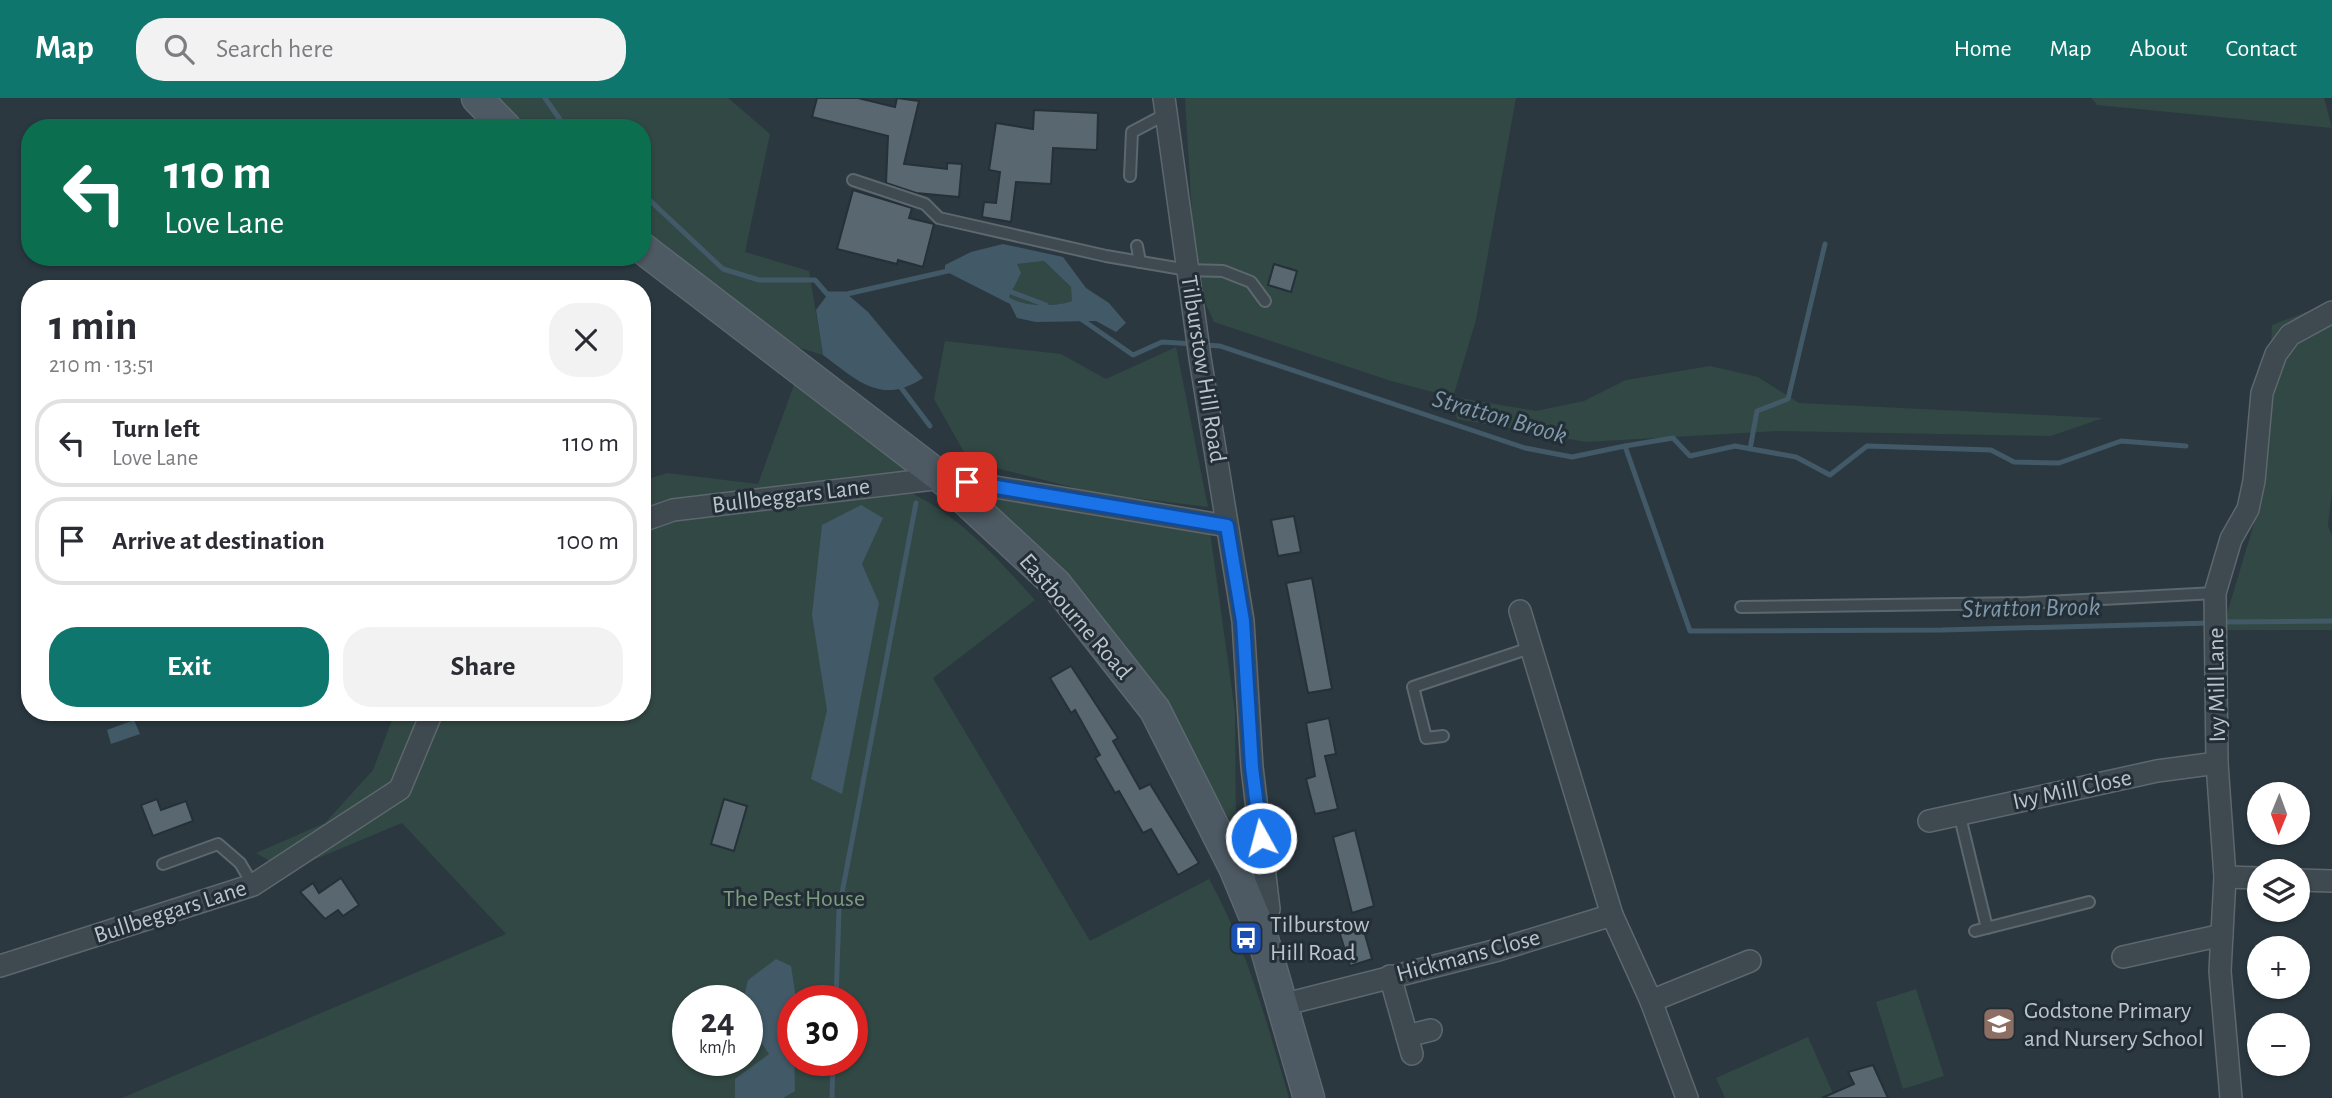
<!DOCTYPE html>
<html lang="en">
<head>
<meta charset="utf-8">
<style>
  :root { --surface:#fff; --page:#f2f2f3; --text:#2b2b33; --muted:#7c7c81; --line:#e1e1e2; --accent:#0f766e }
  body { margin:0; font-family:"Alegreya Sans",sans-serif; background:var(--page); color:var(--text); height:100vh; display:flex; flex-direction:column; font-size:26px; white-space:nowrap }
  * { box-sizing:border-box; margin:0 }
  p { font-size:23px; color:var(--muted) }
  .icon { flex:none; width:38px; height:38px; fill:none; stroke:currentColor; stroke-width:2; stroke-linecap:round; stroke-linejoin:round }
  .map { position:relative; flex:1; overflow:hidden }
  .panel { position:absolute; left:21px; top:182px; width:630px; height:441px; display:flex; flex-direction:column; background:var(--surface); border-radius:28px; box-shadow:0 2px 5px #0004 }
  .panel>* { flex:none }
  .banner { position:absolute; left:21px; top:21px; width:630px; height:147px; border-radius:28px; box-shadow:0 2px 5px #0004; background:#0b6e4f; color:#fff; overflow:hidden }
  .needle { width:46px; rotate:181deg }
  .fabs { position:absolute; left:2247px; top:684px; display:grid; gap:14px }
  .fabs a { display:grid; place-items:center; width:63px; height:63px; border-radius:50%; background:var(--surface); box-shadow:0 2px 5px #0004; font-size:35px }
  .speed { position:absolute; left:672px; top:887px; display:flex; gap:14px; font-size:35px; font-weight:700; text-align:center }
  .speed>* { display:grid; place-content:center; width:91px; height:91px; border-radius:50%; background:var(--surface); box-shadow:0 2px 5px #0004; line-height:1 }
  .speed small { font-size:18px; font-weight:400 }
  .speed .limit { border:10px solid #d22; background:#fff; color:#111 }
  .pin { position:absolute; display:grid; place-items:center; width:60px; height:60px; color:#fff; margin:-30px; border-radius:14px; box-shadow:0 4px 10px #0006 }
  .me { position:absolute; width:77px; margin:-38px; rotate:353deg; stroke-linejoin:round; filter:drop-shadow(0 0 5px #0008) }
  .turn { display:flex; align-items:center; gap:24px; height:147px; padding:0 28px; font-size:32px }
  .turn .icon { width:91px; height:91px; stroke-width:2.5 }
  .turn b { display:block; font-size:49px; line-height:60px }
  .round { display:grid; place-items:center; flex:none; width:74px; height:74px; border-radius:28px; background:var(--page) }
  .headline { display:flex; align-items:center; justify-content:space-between; height:119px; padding:0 28px }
  h1 { font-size:42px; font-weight:600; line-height:52px }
  .primary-button { display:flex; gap:14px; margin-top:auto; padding:14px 28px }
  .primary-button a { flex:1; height:80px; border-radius:28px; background:var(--accent); color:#fff; font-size:28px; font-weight:600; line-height:80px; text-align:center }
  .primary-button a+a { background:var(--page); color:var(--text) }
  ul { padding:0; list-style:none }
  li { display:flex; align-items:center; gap:21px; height:88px; margin:0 14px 10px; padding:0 14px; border:4px solid var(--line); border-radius:28px }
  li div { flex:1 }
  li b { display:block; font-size:26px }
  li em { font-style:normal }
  header { display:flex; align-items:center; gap:42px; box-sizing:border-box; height:98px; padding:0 35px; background:var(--accent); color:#fff }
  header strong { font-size:33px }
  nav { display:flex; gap:38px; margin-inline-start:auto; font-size:24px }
  .search { width:490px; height:63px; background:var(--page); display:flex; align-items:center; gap:18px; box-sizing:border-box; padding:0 24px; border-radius:28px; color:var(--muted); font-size:26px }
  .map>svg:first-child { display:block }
  .green { fill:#324844; fill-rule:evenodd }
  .water { fill:#425967; fill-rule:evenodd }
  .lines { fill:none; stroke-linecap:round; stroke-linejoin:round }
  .stream { stroke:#425967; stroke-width:5 }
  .building { fill:#596770; stroke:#253038; stroke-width:2 }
  .lane-casing { stroke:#5c676e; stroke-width:14 }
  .street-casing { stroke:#5c676e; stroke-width:24 }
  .secondary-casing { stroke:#5c676e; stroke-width:33 }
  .lane { stroke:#3e4950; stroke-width:10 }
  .street { stroke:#3e4950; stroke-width:21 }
  .secondary { stroke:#4d5963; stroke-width:30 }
  .route-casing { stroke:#114b97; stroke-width:18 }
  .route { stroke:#1a73e8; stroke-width:12 }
  .labels { text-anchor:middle; stroke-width:6; stroke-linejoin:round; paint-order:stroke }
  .street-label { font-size:24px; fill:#bbc4ca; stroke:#232e36 }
  .park-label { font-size:24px; fill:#7c9d7e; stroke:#232e36 }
  .poi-label { font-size:24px; fill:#bbc4ca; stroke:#232e36; text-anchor:start }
  .water-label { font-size:26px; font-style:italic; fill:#8099aa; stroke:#232e36 }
</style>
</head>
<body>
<header>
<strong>Map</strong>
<div class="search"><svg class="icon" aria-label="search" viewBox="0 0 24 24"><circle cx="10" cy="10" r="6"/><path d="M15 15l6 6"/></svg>Search here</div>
<nav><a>Home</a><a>Map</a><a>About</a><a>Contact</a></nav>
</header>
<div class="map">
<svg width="2332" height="1000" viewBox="0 0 2332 1000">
  <rect width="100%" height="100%" fill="#2b3840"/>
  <g class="green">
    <path d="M 477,0 L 728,0 L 770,36 L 745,154 L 809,173 L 823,257 L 758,237 L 642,150 L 642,30 L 506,30 Z"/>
    <path d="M 1185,0 L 1516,0 L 1476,222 L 1453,299 L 1536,313 L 1584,303 L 1626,282 L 1710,268 L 1758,279 L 1799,305 L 2103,320 L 2051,338 L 1778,333 L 1586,344 L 1457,321 L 1452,299 L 1391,283 L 1214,224 L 1196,185 Z"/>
    <path d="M 2091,0 L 2324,0 L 2332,30 L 2097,7 Z"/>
    <path d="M 1044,163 L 1071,189 L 1073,203 C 1057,209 1023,209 1009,199 L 1014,190 L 1016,166 Z"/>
    <path d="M 2332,204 L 2332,393 L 2328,428 L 2332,438 L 2332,532 L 2222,532 L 2265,389 L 2272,227 Z"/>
    <path d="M 945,243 L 1061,256 L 1106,281 L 1176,249 L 1208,409 L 1095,395 L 969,363 L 934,301 Z"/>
    <path d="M 795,284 L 910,374 L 909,394 C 959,417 999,462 1035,502 L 933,580 L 1090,843 L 1209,781 C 1247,849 1267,926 1289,1000 L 122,1000 L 506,836 L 402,725 L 287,773 L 256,755 L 325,725 L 373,672 L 395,614 L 642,614 L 642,383 L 667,375 L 758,386 ZM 688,903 L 747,903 L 747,962 L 688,962 ZM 793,903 L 852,903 L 852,962 L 793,962 Z"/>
    <path d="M 1005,397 L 1210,434 L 1235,614 L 1236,732 L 1161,607 L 1073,483 L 989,401 Z"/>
    <path d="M 1916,891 L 1944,978 L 1903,991 L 1876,904 Z"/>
    <path d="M 1808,939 L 1835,1000 L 1725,1000 L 1716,980 Z"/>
  </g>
  <g class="water">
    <path d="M 1003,146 L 1063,159 L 1086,190 L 1109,205 L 1126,225 L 1116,234 L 1096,223 L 1036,224 L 1017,220 L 1010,206 L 945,173 L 945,167 L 971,154 ZM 1044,163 L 1071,189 L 1072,203 C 1057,209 1023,209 1009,199 L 1021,175 L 1017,166 Z"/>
    <path d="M 828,196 L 847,196 L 868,214 L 923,280 C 881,308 857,282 823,257 L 816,212 Z"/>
    <path d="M 861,407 L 883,420 L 862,466 L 879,505 L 842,696 L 811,681 L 827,612 L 812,517 L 822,427 Z"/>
    <path d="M 134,622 L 140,636 L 111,646 L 107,632 Z"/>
    <path d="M 776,861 L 791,868 L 796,900 L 793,903 L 795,993 L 783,1000 L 735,1000 L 735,981 L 769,956 L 747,923 L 747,903 L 743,903 L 748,882 Z"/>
  </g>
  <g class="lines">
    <g class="stream">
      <path d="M 545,0 L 566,30"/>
      <path d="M 642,95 L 723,171 L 759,182 L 815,182 L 828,197"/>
      <path d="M 1006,192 L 1046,207"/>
      <path d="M 828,196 L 847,196 L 952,172"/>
      <path d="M 1081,221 L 1133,257 L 1162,244 L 1194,246"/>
      <path d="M 1204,247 L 1220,248 L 1525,350 L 1572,359 L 1625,348 L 1690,533 L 1942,532 L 2210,525"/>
      <path d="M 899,287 L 930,328"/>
      <path d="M 1625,348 L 1673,340 L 1690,358 L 1735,348 L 1796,359 L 1830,377 L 1867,348 L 1991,352 L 2014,364 L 2059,365 L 2121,343 L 2186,348"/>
      <path d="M 1750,351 L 1757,313 L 1788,301 L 1825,146"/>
      <path d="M 2219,524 L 2332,523"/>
      <path d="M 836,903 L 839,811 L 916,405"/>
      <path d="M 832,1000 L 833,962"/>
    </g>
  </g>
  <g class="building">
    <path d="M 817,0 L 858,0 L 895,9 L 897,0 L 919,3 L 904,66 L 947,71 L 947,65 L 962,66 L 959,99 L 916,95 L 886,85 L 888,38 L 812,19 Z"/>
    <path d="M 1034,12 L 1098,15 L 1097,52 L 1053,50 L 1051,86 L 1016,84 L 1011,124 L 982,119 L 984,104 L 996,105 L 1000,74 L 989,72 L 996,25 L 1033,31 Z"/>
    <path d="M 853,92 L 912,110 L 909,120 L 934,126 L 923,169 L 898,162 L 897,166 L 837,151 Z"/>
    <path d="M 1274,166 L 1297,173 L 1291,194 L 1268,187 Z"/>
    <path d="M 1294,418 L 1301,454 L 1278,458 L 1271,422 Z"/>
    <path d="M 1312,480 L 1332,591 L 1308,595 L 1286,485 Z"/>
    <path d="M 1071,568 L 1118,640 L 1113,643 L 1140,691 L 1150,686 L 1199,765 L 1178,777 L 1151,731 L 1143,735 L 1119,693 L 1115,695 L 1095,660 L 1100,657 L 1075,612 L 1071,615 L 1050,580 Z"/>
    <path d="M 1329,620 L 1336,656 L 1325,658 L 1338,711 L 1315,716 L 1306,681 L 1315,678 L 1306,625 Z"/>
    <path d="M 157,701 L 161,712 L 186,703 L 193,723 L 153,738 L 141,707 Z"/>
    <path d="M 724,701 L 747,708 L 734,753 L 711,746 Z"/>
    <path d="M 1355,732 L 1374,808 L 1352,815 L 1333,739 Z"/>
    <path d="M 341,780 L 359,807 L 343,818 L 338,812 L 325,821 L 300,794 L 313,785 L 319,795 Z"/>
    <path d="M 1362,826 L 1372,861 L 1350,868 L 1339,833 Z"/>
    <path d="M 1873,967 L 1888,1000 L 1822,1000 L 1854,986 L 1848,974 Z"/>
  </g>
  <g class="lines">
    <defs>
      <g id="lane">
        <path d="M 1130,78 L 1132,34 L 1166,16"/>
        <path d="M 853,82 L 925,106 L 939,120 L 1106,158 L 1188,172 L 1223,173 L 1251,184 L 1265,203"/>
        <path d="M 1137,148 L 1140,164"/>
        <path d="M 1741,509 L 2027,505 L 2215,495"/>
        <path d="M 1443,638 L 1426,640 L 1413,589 L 1533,549"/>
        <path d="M 1959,715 L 1987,830"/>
        <path d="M 163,766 L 218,746 L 240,765 L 253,787"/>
        <path d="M 1975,833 L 2089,804"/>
      </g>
      <g id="street">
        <path d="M 1164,0 L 1200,260 L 1243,523 L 1252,669 L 1269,811 L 1261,834"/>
        <path d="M 642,423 L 673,412 L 942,380 L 1227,428"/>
        <path d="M 1520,513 L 1612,817 L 1651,903 L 1687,1000"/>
        <path d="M 1929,723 L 2157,673 L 2217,665"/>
        <path d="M 2225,779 L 2259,780"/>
        <path d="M 2298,782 L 2332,783"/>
        <path d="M 2123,859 L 2222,837"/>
        <path d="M 0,868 L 253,787 L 400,691 L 432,614"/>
        <path d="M 1390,878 L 1412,956"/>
        <path d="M 1651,903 L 1750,863"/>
        <path d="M 1282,907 L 1498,852 L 1612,817"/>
        <path d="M 1407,938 L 1431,932"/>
        <path d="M 2231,1000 L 2220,873 L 2225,779 L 2217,665 L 2215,495 L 2231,441 L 2248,411 L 2254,383 L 2262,295 L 2276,256 L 2290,237 L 2332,214"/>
      </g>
      <g id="secondary">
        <path d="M 477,0 L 506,30"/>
        <path d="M 642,150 L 942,380 L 1056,486 L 1155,612 L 1234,769 L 1261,834 L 1309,1000"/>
      </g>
    </defs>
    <use href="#lane" class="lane-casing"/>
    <use href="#street" class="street-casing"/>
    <use href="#secondary" class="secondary-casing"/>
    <use href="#lane" class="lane"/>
    <use href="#street" class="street"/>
    <use href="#secondary" class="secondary"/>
  </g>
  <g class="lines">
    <defs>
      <path id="route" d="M 967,384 L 1227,428 L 1243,523 L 1252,669 L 1261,740"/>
    </defs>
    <use href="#route" class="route-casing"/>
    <use href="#route" class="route"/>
  </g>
  <defs>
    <symbol id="bus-square" viewBox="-11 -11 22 22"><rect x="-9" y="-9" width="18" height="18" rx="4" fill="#1a4fb4" stroke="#232e36"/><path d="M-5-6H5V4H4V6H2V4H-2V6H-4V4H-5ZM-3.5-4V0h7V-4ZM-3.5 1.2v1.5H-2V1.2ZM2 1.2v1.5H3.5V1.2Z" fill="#fff"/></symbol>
    <symbol id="school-square" viewBox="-11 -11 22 22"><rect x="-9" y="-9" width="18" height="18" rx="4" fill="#8d6e63" stroke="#232e36"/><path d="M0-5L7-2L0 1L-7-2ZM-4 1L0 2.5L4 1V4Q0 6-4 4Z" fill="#fff"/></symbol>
  </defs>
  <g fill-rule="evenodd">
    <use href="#bus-square" x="1227" y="821" width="38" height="38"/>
    <use href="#school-square" x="1980" y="907" width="38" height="38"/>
  </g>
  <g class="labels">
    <g class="street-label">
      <text transform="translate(1204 271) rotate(81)" y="8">Tilburstow Hill Road</text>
      <text transform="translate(791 397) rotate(-7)" y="8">Bullbeggars Lane</text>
      <text transform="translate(1076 518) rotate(49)" y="8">Eastbourne Road</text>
      <text transform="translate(2216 587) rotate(-91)" y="8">Ivy Mill Lane</text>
      <text transform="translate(2072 691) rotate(-12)" y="8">Ivy Mill Close</text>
      <text transform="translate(170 813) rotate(-18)" y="8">Bullbeggars Lane</text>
      <text transform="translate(1468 857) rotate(-15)" y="8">Hickmans Close</text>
    </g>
    <g class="park-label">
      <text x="794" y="808">The Pest House</text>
    </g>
    <g class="poi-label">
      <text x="1270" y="834">Tilburstow<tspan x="1270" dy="28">Hill Road</tspan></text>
      <text x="2024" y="920">Godstone Primary<tspan x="2024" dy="28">and Nursery School</tspan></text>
    </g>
    <g class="water-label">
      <text transform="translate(1500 318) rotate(16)" y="9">Stratton Brook</text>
      <text transform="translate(2031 509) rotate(-1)" y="9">Stratton Brook</text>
    </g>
  </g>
</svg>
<div class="fabs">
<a><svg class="needle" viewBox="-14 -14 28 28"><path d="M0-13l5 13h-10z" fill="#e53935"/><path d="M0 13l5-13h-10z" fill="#7c7c81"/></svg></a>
<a><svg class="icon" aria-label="layers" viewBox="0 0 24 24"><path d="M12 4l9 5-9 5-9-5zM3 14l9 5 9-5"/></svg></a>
<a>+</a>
<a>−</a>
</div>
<div class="speed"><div>24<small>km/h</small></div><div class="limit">30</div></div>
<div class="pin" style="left:967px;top:384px;background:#d93025"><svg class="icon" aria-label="arrive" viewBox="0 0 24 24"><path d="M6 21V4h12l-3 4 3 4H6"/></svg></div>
<svg class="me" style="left:1261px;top:740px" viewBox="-20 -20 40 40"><circle r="17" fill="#1a73e8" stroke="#fff" stroke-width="3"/><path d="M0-11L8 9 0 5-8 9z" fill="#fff"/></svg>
<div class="banner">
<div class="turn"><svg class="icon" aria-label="left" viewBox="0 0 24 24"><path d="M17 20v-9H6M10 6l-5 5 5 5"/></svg><div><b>110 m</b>Love Lane</div></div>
</div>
<section class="panel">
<div class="headline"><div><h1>1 min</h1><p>210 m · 13:51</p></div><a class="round"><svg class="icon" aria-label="close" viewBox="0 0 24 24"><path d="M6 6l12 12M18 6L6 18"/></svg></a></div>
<ul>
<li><svg class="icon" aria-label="left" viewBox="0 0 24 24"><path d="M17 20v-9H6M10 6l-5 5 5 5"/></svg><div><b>Turn left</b><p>Love Lane</p></div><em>110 m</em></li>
<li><svg class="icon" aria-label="arrive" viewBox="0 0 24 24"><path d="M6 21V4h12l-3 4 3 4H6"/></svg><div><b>Arrive at destination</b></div><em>100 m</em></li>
</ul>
<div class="primary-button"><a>Exit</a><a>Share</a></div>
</section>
</div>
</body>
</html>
